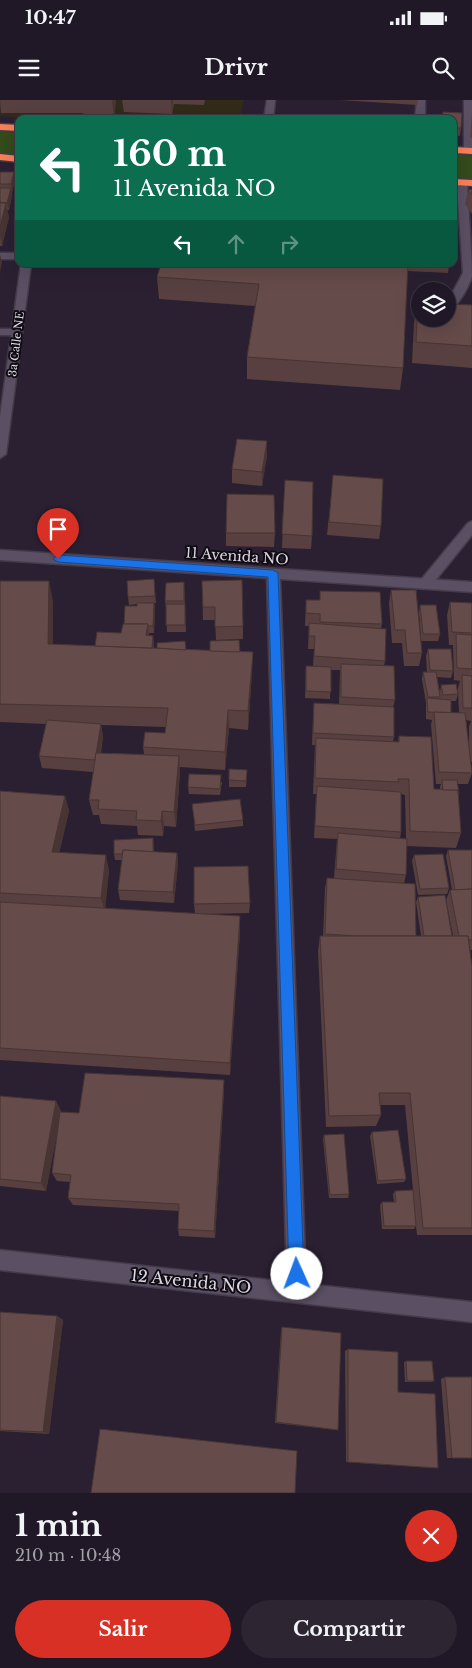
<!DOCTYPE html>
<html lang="es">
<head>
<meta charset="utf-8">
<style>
  :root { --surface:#201826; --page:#2d2532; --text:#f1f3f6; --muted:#a2a0a7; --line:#3d3743; --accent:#d93025 }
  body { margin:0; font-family:"Libre Baskerville",serif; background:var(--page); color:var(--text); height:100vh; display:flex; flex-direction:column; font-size:19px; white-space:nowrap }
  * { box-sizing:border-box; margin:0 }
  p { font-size:16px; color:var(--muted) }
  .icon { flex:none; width:28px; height:28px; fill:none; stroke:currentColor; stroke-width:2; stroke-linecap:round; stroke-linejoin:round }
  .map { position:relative; height:1393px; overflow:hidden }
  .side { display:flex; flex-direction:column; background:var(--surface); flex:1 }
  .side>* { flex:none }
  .top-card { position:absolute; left:15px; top:15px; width:442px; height:152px; border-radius:10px; box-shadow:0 5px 20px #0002,0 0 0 1px var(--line); background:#0b6e4f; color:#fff; overflow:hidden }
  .fabs { position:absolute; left:411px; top:182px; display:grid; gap:10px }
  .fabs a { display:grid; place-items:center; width:45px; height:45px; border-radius:50%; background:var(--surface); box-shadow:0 5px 20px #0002,0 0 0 1px var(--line); font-size:25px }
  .pin { position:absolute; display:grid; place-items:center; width:42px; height:42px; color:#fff; margin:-51px -21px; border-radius:50% 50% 50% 0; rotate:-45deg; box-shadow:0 0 5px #0007 }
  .pin .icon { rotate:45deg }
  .me { position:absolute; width:55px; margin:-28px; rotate:358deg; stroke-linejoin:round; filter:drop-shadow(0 0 4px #0008) }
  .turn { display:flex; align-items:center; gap:18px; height:105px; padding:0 15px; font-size:22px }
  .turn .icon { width:65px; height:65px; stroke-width:2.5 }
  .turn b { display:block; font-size:35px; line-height:42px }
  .lanes { display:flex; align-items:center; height:48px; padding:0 15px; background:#0003; justify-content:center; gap:25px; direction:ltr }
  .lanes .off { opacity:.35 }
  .round { display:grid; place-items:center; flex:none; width:52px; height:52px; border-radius:26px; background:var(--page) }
  .head { display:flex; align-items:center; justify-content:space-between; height:85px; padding:0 15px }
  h1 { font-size:30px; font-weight:800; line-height:38px }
  .action { display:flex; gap:10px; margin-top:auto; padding:10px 15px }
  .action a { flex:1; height:58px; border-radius:30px; background:var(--accent); color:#fff; font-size:20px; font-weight:800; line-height:58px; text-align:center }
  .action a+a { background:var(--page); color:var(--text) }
  .status { display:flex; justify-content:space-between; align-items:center; height:35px; padding:0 25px; background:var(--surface); direction:ltr }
  .status svg { height:14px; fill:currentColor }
  header { display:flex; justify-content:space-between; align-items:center; height:65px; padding:0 15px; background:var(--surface); font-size:22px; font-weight:800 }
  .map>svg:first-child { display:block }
  .education { fill:#322b1a }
  .green { fill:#344b1c }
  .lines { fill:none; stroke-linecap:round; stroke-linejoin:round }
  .lane-casing { stroke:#443b4a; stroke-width:3 }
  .street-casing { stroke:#443b4a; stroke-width:3 }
  .highway-casing { stroke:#443b4a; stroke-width:3 }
  .lane { fill:#5a4f63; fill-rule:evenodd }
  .street { fill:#5a4f63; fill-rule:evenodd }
  .highway { fill:#f98058; fill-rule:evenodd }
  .wall { fill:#57403f; fill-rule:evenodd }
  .shaded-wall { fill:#473433 }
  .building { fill:#654b49; stroke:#473433 }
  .route { fill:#1a73e8; stroke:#114b97 }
  .labels { text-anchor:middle; stroke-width:4; stroke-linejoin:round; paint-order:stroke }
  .far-street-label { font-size:11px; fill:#dfd8e4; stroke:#100c14 }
  .street-label { font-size:14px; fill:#dfd8e4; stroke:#100c14 }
  .near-street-label { font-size:16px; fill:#dfd8e4; stroke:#100c14 }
</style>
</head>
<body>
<div class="status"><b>10:47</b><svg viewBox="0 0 49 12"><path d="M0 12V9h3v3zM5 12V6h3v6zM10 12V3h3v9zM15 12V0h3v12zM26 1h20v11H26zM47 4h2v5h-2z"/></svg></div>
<header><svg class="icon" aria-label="menu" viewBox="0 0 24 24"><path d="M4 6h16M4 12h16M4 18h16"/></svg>Drivr<svg class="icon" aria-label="search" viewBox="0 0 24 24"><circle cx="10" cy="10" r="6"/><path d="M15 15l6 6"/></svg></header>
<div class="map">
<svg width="472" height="1393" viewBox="0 0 472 1393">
  <rect width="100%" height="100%" fill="#2a2032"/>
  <path class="education" d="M 0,0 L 244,0 L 240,19 L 49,19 L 0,16 Z"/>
  <g class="green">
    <path d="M 0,29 L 19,30 L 19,57 L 0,56 Z"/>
    <path d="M 454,51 L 472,52 L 472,83 L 454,82 Z"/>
  </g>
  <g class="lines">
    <defs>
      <g id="lane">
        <path d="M 464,0 L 472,0 L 472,53 L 469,54 L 464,51 Z"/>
        <path d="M 462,80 L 467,83 C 468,103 472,160 472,176 C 469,186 458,208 448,210 L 448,201 L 463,173 L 457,83 Z"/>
        <rect x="0" y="153" width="19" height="6"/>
        <path d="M 0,229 L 17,229 L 22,232 L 17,235 L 0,235 Z"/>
        <path d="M 472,421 L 472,435 L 430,487 L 420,487 L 418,484 L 420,481 L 468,423 Z"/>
      </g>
      <g id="street">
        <path d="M 267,0 L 275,0 L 273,19 L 264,19 Z"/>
        <path d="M 417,0 L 425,0 L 425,19 L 415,19 Z"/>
        <path d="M 21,164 L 31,164 L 6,354 L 0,358 L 0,317 Z"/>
        <path d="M 0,450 L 472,482 L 472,492 L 280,479 L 306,1184 L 472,1202 L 472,1222 L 0,1170 L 0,1150 L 287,1182 L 267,478 L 0,460 Z"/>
      </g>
      <g id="highway">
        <path d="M 0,24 L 19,25 L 19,31 L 0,30 Z"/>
        <path d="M 454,47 L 472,48 L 472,54 L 454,53 Z"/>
        <path d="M 0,54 L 19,56 L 19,62 L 0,60 Z"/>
        <path d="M 454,79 L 472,80 L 472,86 L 454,85 Z"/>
      </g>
    </defs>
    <use href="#lane" class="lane-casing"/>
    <use href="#street" class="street-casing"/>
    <use href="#highway" class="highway-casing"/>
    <use href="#lane" class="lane"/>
    <use href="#street" class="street"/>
    <use href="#highway" class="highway"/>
  </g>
  <g class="wall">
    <path d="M 0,0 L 116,0 L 114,18 L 84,18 L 83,13 L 1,13 Z"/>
    <path d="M 122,0 L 205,0 L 204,5 L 174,4 L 172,14 L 124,12 Z"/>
    <path d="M 340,0 L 418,0 L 417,5 Z"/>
    <path d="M 443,12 L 462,13 L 461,28 L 460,36 L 454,35 L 454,19 L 442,19 Z"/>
    <path d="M 472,12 L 472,38 L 470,37 Z"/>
    <path d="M 0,72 L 14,72 L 15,80 L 12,92 L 12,96 L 9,110 L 7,110 L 9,117 L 2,146 L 0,146 Z"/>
    <path d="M 472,89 L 472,114 L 465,104 L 468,90 Z"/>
    <path d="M 161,164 L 449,164 L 448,173 L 407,171 L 403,268 L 400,290 L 247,279 L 247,257 L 255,206 L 159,199 L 157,177 Z"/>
    <path d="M 418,202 L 472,205 L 472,268 L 412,263 L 414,223 Z"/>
    <path d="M 267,341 L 267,355 L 262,386 L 232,383 L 232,369 Z"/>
    <path d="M 333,375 L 381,426 L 379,439 L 327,435 Z"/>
    <path d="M 285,380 L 312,436 L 311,449 L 282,448 Z"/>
    <path d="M 226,433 L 275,433 L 274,447 L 226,446 Z"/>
    <path d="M 154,479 L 156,503 L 154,503 L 155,510 L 154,533 L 149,533 L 149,536 L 153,536 L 154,548 L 253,552 L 252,572 L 248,630 L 229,628 L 225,670 L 180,667 L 180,671 L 176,727 L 164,726 L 163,736 L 138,735 L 137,726 L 101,724 L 99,715 L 93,715 L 89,700 L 93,672 L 42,668 L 39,656 L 46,624 L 0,622 L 0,481 L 53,501 L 53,544 L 95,546 L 121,533 L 124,524 L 137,506 L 137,504 L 129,505 L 128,497 ZM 101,625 L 166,627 L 165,633 L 143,647 L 144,654 L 101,653 L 103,636 Z"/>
    <path d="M 202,481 L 243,526 L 243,539 L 216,540 L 215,520 L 203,520 Z"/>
    <path d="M 184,482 L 186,532 L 167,532 L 166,508 L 165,501 Z"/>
    <path d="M 391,490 L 422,553 L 419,566 L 404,566 L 402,543 L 392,543 L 389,503 Z"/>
    <path d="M 320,491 L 382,524 L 381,528 L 385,561 L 384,566 L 395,600 L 393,607 L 394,637 L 393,641 L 398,642 L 399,636 L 434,689 L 440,689 L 440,687 L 441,684 L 436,684 L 431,625 L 432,620 L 426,619 L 426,603 L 422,579 L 423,572 L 427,572 L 426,556 L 428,549 L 453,571 L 451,578 L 437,577 L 440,592 L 441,585 L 458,594 L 456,601 L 451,601 L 451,613 L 459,613 L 458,588 L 460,581 L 454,580 L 453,545 L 449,545 L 447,515 L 450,502 L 472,503 L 472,662 L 470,662 L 472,673 L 468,684 L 457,684 L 459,694 L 458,696 L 461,733 L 456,748 L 406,746 L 406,775 L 404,783 L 416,836 L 421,836 L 416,802 L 418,797 L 452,836 L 453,836 L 446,800 L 450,790 L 452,790 L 446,756 L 448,750 L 472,750 L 472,850 L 470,850 L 472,867 L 472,1135 L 417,1135 L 416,1126 L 414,1129 L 382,1129 L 380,1105 L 382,1102 L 394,1102 L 393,1094 L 395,1091 L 413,1090 L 405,1005 L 380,1005 L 381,1015 L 376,1026 L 326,1027 L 318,851 L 320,836 L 323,836 L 325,788 L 327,778 L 334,778 L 337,739 L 314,738 L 316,694 L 313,694 L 315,645 L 312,645 L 313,615 L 314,603 L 339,604 L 340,570 L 331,570 L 330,599 L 305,598 L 306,566 L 313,566 L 314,549 L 308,549 L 309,526 L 305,526 L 306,500 L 320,500 ZM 466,620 L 471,621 L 469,627 L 469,649 ZM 401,694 L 405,695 L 406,739 L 400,739 L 401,732 Z"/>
    <path d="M 420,505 L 440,534 L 438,541 L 421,541 L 419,512 Z"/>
    <path d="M 229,669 L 247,670 L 246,687 L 229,687 Z"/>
    <path d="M 222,682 L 220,695 L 189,694 L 188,687 Z"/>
    <path d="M 0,691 L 65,696 L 69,711 L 59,753 L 109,770 L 105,808 L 195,814 L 194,804 L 250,803 L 249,813 L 203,814 L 240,816 L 240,832 L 230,975 L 0,960 Z"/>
    <path d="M 193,710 L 243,720 L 243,726 L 195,731 Z"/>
    <path d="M 153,738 L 154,752 L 177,753 L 178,763 L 174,803 L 120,800 L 118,790 L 122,760 L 115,760 L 114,754 Z"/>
    <path d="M 414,755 L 449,788 L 447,794 L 418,795 L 412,761 Z"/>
    <path d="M 224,980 L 224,990 L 215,1138 L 179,1136 L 178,1129 L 179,1111 L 73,1105 L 68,1098 L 70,1082 L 57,1081 L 52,1073 L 59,1023 L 46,1091 L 0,1086 L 0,996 L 56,1001 L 61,1012 L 79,1013 Z"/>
    <path d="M 372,1032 L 406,1079 L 404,1082 L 377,1084 L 370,1036 Z"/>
    <path d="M 324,1035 L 349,1094 L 348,1098 L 329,1098 L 323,1039 Z"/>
    <path d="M 0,1212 L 57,1216 L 63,1220 L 49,1334 L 0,1331 Z"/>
    <path d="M 282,1227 L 338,1330 L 336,1330 L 275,1323 L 281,1230 Z"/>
    <path d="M 348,1249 L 398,1292 L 433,1368 L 346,1362 L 345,1251 Z"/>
    <path d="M 406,1261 L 434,1281 L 431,1282 L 405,1282 L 404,1262 Z"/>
    <path d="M 445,1277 L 472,1358 L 447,1358 L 441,1279 Z"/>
  </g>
  <g class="shaded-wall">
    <path d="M 112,0 L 116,0 L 114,18 Z"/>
    <path d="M 171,0 L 173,0 L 172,14 Z"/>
    <path d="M 14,72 L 15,80 L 12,92 L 11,84 Z"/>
    <path d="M 11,88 L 12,96 L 9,110 L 7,103 Z"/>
    <path d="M 6,103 L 9,117 L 2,146 L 0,136 L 0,127 Z"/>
    <path d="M 0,154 L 2,163 L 0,172 Z"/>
    <path d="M 267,341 L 267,355 L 262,386 L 262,372 Z"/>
    <path d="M 49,481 L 53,501 L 53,563 L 48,544 Z"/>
    <path d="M 154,503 L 155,510 L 154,533 L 153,526 Z"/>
    <path d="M 148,524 L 149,538 L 146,535 Z"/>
    <path d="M 153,536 L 154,549 L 152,549 Z"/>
    <path d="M 253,552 L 252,572 L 248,630 L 248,611 Z"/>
    <path d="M 228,610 L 229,628 L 225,670 L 225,652 Z"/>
    <path d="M 101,624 L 103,636 L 97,672 L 95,660 Z"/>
    <path d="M 179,656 L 180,671 L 176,727 L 174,712 Z"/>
    <path d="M 65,696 L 69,711 L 56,767 L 52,752 Z"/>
    <path d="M 162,711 L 164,726 L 163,736 L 161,721 Z"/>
    <path d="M 177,753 L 178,763 L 174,803 L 173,792 Z"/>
    <path d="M 106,755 L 109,770 L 105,812 L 101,798 Z"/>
    <path d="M 240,816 L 240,832 L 230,975 L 230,963 Z"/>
    <path d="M 224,980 L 224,990 L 215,1138 L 214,1131 Z"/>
    <path d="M 56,1001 L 61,1011 L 46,1091 L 41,1083 Z"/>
    <path d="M 57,1216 L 63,1220 L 49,1334 L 43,1332 Z"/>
  </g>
  <g class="building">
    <path d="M 443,12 L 462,13 L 461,28 L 454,28 L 454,19 L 442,19 Z"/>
    <path d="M 0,72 L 14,72 L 11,84 L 0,84 Z"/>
    <path d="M 0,88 L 11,88 L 7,103 L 0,102 Z"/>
    <path d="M 472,89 L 472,95 L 468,90 Z"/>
    <path d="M 0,103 L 6,103 L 0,127 Z"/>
    <path d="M 161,164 L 408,164 L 403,268 L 247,257 L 259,184 L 157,177 Z"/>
    <path d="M 418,202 L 420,202 L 420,219 L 448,219 L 448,204 L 472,205 L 472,246 L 416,242 Z"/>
    <path d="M 237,339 L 267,341 L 262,372 L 232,369 Z"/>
    <path d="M 333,375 L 383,379 L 381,426 L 329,422 Z"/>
    <path d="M 285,380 L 313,382 L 312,436 L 282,434 Z"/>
    <path d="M 227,394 L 274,395 L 275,433 L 226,433 Z"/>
    <path d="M 154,479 L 155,496 L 128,497 L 127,481 Z"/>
    <path d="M 242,480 L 243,526 L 215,527 L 215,507 L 203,507 L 202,481 Z"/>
    <path d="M 0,481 L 49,481 L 48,544 L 253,552 L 248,611 L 228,610 L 225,652 L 143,647 L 145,632 L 165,633 L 168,608 L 0,604 Z"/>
    <path d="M 184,482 L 184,501 L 165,501 L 166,483 Z"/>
    <path d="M 391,490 L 416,490 L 422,553 L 407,553 L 405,530 L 395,530 Z"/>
    <path d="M 320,491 L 380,492 L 382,524 L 320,522 L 320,514 L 306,513 L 306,500 L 320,500 Z"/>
    <path d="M 450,502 L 472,503 L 472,533 L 452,532 Z"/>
    <path d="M 137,503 L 154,503 L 153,526 L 147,526 L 148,524 L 124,524 L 125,506 L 137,506 Z"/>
    <rect x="166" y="504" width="19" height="21"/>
    <path d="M 420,505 L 436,505 L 440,534 L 423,534 Z"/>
    <path d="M 309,523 L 386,529 L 385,561 L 314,556 L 315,536 L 309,536 Z"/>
    <path d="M 123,524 L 148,524 L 146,535 L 153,536 L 152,548 L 95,546 L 97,532 L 121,533 Z"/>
    <path d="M 456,534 L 472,535 L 472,569 L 457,568 Z"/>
    <path d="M 239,540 L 240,552 L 210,551 L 210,541 Z"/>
    <path d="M 185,541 L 186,550 L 157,548 L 157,543 Z"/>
    <path d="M 428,549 L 451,549 L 453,571 L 430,570 Z"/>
    <path d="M 341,564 L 394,566 L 395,600 L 341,597 Z"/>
    <path d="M 306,566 L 331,567 L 331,592 L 306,591 Z"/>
    <path d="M 423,572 L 436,572 L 440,597 L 428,597 Z"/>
    <path d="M 462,575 L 472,576 L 472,608 L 463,608 Z"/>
    <path d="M 456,584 L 458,594 L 443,595 L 441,585 Z"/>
    <path d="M 427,598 L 451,600 L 451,613 L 428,612 Z"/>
    <path d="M 314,603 L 394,607 L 394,637 L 313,633 Z"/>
    <path d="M 434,612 L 465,613 L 472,673 L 439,672 Z"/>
    <path d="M 47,620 L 101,624 L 95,660 L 39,656 Z"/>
    <path d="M 399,636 L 431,637 L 434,689 L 458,690 L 461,733 L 410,731 L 409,679 L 398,679 L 399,682 L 315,678 L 316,638 L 399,642 Z"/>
    <path d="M 96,653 L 179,656 L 174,712 L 162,711 L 161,721 L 136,720 L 137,711 L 98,709 L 99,700 L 89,700 Z"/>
    <path d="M 229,669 L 247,670 L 246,681 L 229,680 Z"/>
    <path d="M 189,674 L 221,675 L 220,689 L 188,687 Z"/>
    <path d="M 442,680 L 457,680 L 459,694 L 458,694 L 458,690 L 443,690 Z"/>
    <path d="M 317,686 L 401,692 L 401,732 L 315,726 Z"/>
    <path d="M 0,691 L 65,696 L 52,752 L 106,755 L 101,798 L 0,793 Z"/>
    <path d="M 240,699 L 243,720 L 195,725 L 192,704 Z"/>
    <path d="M 338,733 L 407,739 L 406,775 L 336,769 Z"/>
    <path d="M 153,738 L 153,752 L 123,750 L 122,754 L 114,754 L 114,740 Z"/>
    <path d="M 123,750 L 177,753 L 173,792 L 118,790 Z"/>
    <path d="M 448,750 L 472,750 L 472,789 L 455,790 Z"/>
    <path d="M 443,754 L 449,788 L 420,789 L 414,755 Z"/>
    <path d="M 248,766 L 250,803 L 194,804 L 194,767 Z"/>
    <path d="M 327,778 L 415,784 L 416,836 L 357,836 L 325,834 Z"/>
    <path d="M 472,789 L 472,840 L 469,840 L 468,836 L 459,836 L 450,790 Z"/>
    <path d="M 445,795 L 452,836 L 424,836 L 418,797 Z"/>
    <path d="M 0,802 L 240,816 L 230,963 L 0,948 Z"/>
    <path d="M 320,836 L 468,836 L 472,867 L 472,1128 L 423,1128 L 410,993 L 379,993 L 381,1015 L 329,1016 Z"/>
    <path d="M 85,973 L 224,980 L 214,1131 L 178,1129 L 179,1104 L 68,1098 L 71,1075 L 52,1073 L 60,1012 L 79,1013 Z"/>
    <path d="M 0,996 L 56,1001 L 41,1083 L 0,1079 Z"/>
    <path d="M 398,1030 L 406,1079 L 378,1081 L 372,1032 Z"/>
    <path d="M 344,1034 L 349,1094 L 330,1095 L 324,1035 Z"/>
    <path d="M 413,1090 L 416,1126 L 384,1126 L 382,1102 L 396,1102 L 395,1091 Z"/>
    <path d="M 0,1212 L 57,1216 L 43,1332 L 0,1330 Z"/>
    <path d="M 282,1227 L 341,1233 L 338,1330 L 276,1322 Z"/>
    <path d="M 348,1249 L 398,1252 L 398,1292 L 435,1294 L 438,1368 L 348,1362 Z"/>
    <path d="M 406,1261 L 432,1261 L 434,1281 L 407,1281 Z"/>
    <path d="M 445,1277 L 472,1277 L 472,1358 L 452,1358 Z"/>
    <path d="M 100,1329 L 297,1351 L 295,1393 L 91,1393 Z"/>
  </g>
  <path class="route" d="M 58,455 L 273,470 L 278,473 L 304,1174 L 302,1179 L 297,1181 L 292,1179 L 289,1174 L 268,477 L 58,462 L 53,459 Z"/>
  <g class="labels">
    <g class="far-street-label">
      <text transform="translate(16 244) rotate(-83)" y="4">3a Calle NE</text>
    </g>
    <g class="street-label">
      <text transform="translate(237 456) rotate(4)" y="5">11 Avenida NO</text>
    </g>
    <g class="near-street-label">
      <text transform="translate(191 1181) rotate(6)" y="6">12 Avenida NO</text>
    </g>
  </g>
</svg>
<div class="fabs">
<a><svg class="icon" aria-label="layers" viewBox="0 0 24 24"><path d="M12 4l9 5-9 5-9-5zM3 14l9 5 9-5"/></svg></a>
</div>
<div class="pin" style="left:58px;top:459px;background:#d93025"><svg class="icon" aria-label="arrive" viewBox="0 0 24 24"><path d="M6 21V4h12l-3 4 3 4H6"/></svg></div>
<svg class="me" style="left:297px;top:1174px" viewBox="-20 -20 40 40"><circle r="19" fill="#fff"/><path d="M0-13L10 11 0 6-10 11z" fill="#1a73e8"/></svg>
<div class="top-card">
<div class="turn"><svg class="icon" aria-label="left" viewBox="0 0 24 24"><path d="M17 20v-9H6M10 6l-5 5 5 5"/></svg><div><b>160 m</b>11 Avenida NO</div></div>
<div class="lanes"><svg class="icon" aria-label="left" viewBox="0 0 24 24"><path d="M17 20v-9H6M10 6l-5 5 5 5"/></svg><svg class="icon off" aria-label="ahead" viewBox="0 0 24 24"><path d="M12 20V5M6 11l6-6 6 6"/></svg><svg class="icon off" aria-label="right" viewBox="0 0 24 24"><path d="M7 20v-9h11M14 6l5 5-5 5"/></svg></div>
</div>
</div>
<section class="side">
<div class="head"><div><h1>1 min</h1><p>210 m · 10:48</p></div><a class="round" style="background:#d93025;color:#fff"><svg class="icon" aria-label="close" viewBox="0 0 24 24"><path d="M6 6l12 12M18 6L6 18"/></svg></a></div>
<div class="action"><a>Salir</a><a>Compartir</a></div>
</section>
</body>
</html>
